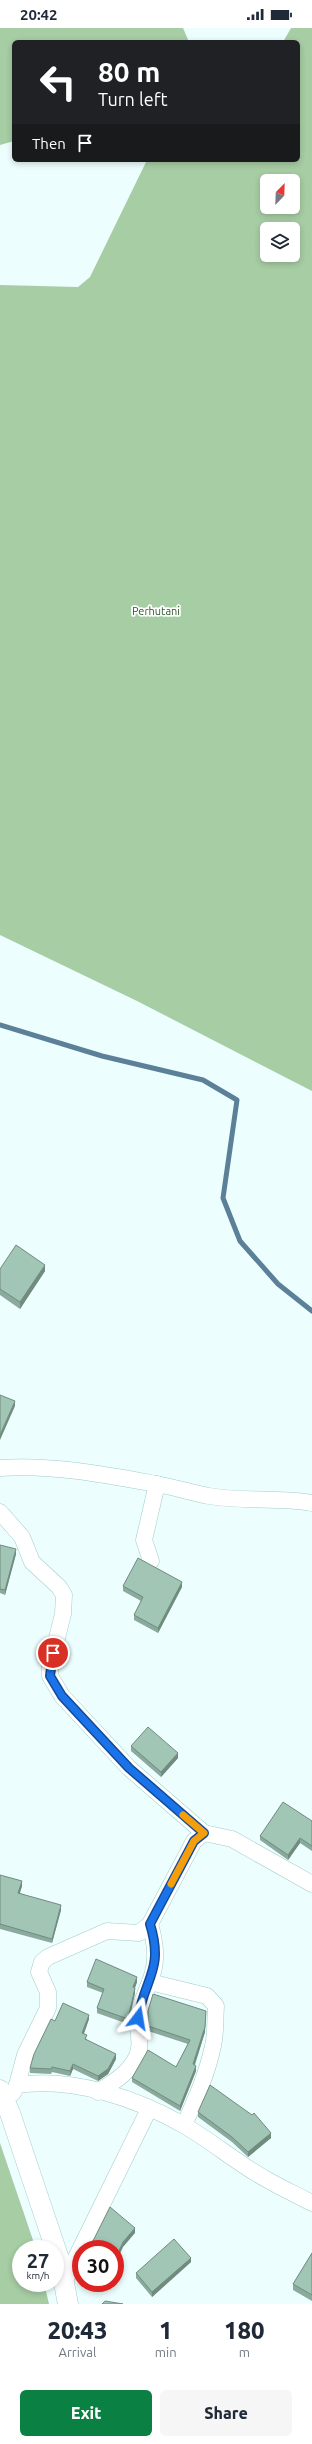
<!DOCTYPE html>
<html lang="en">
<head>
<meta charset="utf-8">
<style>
  :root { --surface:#fff; --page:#f6f6f7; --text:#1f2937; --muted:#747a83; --accent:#0b8043 }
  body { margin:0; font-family:Ubuntu,sans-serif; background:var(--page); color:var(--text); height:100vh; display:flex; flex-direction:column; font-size:15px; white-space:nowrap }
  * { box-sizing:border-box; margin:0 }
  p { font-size:13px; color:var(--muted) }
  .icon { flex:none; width:22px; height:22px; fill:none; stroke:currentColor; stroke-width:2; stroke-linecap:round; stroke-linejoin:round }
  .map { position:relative; height:2276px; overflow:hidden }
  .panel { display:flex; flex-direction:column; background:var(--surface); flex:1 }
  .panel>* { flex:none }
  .guide { position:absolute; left:12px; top:12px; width:288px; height:122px; border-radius:6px; box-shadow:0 2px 6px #0003; background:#202124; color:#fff; overflow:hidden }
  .needle { width:26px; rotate:23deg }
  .fabs { position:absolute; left:260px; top:146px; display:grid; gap:8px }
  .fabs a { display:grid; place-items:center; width:40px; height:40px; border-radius:6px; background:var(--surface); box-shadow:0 2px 6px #0003; font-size:20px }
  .speed { position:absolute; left:12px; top:2212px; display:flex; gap:8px; font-size:20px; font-weight:700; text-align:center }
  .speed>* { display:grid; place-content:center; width:52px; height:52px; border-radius:50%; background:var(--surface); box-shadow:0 2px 6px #0003; line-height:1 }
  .speed small { font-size:10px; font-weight:400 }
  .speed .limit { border:6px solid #d22; background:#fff; color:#111 }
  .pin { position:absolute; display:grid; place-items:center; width:34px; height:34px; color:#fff; margin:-17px; border:2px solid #fff; border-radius:50%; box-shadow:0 1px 4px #0007 }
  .me { position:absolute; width:44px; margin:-22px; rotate:14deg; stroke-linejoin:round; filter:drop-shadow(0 0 3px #0008) }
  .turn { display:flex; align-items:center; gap:14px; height:84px; padding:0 20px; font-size:18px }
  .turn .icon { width:52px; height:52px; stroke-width:2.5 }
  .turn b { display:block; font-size:28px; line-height:34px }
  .then { display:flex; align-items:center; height:38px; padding:0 20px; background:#0003; gap:8px; font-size:15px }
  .eta { display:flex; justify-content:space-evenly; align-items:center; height:68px; text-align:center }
  .eta b { font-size:24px; font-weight:800; line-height:28px }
  .primary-button { display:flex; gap:8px; margin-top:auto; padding:8px 20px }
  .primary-button a { flex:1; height:46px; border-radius:6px; background:var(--accent); color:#fff; font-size:16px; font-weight:800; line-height:46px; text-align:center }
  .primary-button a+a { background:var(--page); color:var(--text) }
  .status { display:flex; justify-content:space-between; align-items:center; height:28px; padding:0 20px; background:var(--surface); direction:ltr }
  .status svg { height:11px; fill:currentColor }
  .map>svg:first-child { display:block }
  .forest { fill:#a7cda4; fill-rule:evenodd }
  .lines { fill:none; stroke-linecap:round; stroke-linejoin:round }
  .stream { stroke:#5b8098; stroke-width:5 }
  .minor-casing { stroke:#a1ccca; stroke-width:17 }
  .tertiary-casing { stroke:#a1ccca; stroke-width:21 }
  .minor { stroke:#fff; stroke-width:16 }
  .tertiary { stroke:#fff; stroke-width:20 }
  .wall { fill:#8aaa9d }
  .shaded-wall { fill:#718b7f }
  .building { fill:#a1c6b6; stroke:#718b7f }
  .route-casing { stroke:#114b97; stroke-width:10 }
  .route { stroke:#1a73e8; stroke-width:7 }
  .slow { stroke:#f59e0b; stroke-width:7 }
  .labels { text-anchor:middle; stroke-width:3.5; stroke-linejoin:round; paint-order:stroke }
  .park-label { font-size:11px; fill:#275a24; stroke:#fff }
</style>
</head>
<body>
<div class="status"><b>20:42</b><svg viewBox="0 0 49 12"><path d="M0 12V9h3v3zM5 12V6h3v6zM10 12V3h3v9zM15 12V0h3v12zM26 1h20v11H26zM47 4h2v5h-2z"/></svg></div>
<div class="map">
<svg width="312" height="2276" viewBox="0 0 312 2276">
  <rect width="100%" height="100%" fill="#ecfefd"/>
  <g class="forest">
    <path d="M 0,0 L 183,0 L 189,14 L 14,14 L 14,113 L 0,117 Z"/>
    <path d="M 291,0 L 312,0 L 312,1063 L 137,973 L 0,907 L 0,257 L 78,259 L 90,249 L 147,132 L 298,132 L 298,14 L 283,14 ZM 267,153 L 293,153 L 293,179 L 267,179 ZM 267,201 L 293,201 L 293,227 L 267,227 Z"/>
    <path d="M 0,2115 L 36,2221 L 21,2221 L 21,2255 L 44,2255 L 49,2276 L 0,2276 Z"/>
  </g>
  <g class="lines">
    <path class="stream" d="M 0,997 L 102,1028 L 203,1052 L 237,1072 L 223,1170 L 240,1213 L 278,1256 L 312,1283"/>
    <defs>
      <g id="minor">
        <path d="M 0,1440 C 50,1436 107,1447 156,1456 C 174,1459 192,1465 209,1468 C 244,1474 278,1469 312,1475"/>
        <path d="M 0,1484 L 22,1509 L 32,1534 L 59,1559 L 64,1567 L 63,1586 L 50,1638 L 50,1648 L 62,1668 L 129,1740 L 204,1805"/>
        <path d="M 151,1533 L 144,1512 L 157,1456"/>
        <path d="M 150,1954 L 207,1968 L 216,1978 C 215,1991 216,2005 213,2018 C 207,2046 196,2071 184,2097"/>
        <path d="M 17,2057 L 25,2027 L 48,1980 L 48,1964 L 39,1944 L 42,1934 L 48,1929 L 107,1903 L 139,1905 L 150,1896 L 194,1813 L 204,1805 L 232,1811 L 312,1856"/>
        <path d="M 98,2064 C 113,2054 127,2047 136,2030 C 143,2017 137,2005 138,1991 C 139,1979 145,1967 149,1956 C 158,1935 156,1917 150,1896"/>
        <path d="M 13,2065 L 17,2057 C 73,2049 137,2070 185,2098 C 213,2114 238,2136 266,2151 C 281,2160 297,2167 312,2175"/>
        <path d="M 65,2252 L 149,2081"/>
      </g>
      <path id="tertiary" d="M 0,2062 L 10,2085 L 60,2234 L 68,2276"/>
    </defs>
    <use href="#minor" class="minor-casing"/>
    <use href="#tertiary" class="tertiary-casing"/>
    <use href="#minor" class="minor"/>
    <use href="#tertiary" class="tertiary"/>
  </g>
  <g class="wall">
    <path d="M 0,1241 L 45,1243 L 20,1281 L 0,1267 Z"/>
    <path d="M 0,1517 L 16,1526 L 5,1567 L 0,1565 Z"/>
    <path d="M 123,1558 L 182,1559 L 158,1605 L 134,1592 L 134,1587 L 141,1573 L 123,1563 Z"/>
    <path d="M 131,1718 L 178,1730 L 161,1749 L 131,1723 Z"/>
    <path d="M 312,1793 L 312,1823 L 300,1815 L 288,1832 L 260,1812 L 260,1808 Z"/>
    <path d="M 0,1847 L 22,1858 L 20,1865 L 61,1882 L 52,1915 L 0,1901 Z"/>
    <path d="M 87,1954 L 137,1954 L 135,1960 L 135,1965 L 128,1996 L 97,1985 L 97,1980 L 103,1965 L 87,1959 Z"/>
    <path d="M 148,1983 L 205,2004 L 195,2037 L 196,2043 L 180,2083 L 132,2054 L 132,2050 L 176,2039 L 188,2016 L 148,2003 Z"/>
    <path d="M 89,1991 L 84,2006 L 87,2012 L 116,2031 L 108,2046 L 98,2053 L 73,2041 L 70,2048 L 52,2044 L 51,2046 L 30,2045 L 30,2040 L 55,1993 Z"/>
    <path d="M 198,2084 L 271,2110 L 248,2129 L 232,2114 L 198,2089 Z"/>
    <path d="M 312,2225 L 312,2273 L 293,2262 L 293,2256 Z"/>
    <path d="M 191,2234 L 152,2269 L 136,2250 L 136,2245 Z"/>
  </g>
  <g class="shaded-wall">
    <path d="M 45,1237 L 45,1243 L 20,1281 L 20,1274 Z"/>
    <path d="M 15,1373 L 15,1378 L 0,1412 L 0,1407 Z"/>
    <path d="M 16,1521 L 16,1526 L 5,1567 L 5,1562 Z"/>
    <path d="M 182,1554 L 182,1559 L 158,1605 L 158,1600 Z"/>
    <path d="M 178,1725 L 178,1730 L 161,1749 L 161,1744 Z"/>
    <path d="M 300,1810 L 300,1815 L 288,1832 L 288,1827 Z"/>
    <path d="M 22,1853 L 22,1858 L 18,1870 L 18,1865 Z"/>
    <path d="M 61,1877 L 61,1882 L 52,1915 L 52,1911 Z"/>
    <path d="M 137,1949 L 137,1954 L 133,1964 L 133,1959 Z"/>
    <path d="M 135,1960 L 135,1965 L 128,1996 L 128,1991 Z"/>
    <path d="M 206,1983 L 205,2004 L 193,2041 L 193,2036 Z"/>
    <path d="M 89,1987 L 89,1991 L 82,2010 L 82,2005 Z"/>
    <path d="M 116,2026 L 116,2031 L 108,2046 L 98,2053 L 98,2048 Z"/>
    <path d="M 73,2036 L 73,2041 L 70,2048 L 70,2043 Z"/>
    <path d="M 196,2038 L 196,2043 L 180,2083 L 180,2078 Z"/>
    <path d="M 271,2105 L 271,2110 L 248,2129 L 248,2124 Z"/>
    <path d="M 135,2200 L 135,2205 L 123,2219 L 115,2236 L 115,2231 L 123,2214 Z"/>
    <path d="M 191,2230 L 191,2234 L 152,2269 L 152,2264 Z"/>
  </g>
  <g class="building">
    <path d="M 16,1217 L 45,1237 L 20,1274 L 0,1261 L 0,1241 Z"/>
    <path d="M 0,1367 L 15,1373 L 0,1407 Z"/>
    <path d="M 0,1517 L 16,1521 L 5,1562 L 0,1561 Z"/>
    <path d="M 138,1530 L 182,1554 L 158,1600 L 134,1587 L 143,1569 L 123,1558 Z"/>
    <path d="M 148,1699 L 178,1725 L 161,1744 L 131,1718 Z"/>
    <path d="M 283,1774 L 312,1793 L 312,1818 L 300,1810 L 288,1827 L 260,1808 Z"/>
    <path d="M 0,1847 L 22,1853 L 18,1865 L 61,1877 L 52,1911 L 0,1896 Z"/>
    <path d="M 96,1931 L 137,1949 L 133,1959 L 135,1960 L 128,1991 L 97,1980 L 104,1961 L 87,1954 Z"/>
    <path d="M 153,1966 L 206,1983 L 205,1999 L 193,2036 L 196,2038 L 180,2078 L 132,2050 L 148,2022 L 176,2039 L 190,2012 L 148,1998 L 148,1983 Z"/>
    <path d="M 63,1975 L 89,1987 L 82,2005 L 87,2007 L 85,2011 L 116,2026 L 108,2041 L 98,2048 L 73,2036 L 70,2043 L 52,2039 L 51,2041 L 30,2040 L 34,2026 L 51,1991 L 55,1993 Z"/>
    <path d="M 210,2057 L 252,2087 L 254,2085 L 271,2105 L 248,2124 L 232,2109 L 198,2084 Z"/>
    <path d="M 110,2179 L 135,2200 L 123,2214 L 115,2231 L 115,2221 L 89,2221 Z"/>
    <path d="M 174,2211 L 191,2230 L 152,2264 L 136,2245 Z"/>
    <path d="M 312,2225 L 312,2267 L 293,2256 Z"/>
    <path d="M 105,2273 L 123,2276 L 102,2276 Z"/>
  </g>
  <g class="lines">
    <defs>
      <path id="route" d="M 53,1625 L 50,1648 L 62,1668 L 129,1740 L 204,1805 L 194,1813 L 150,1896 C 164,1942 145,1949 138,1990"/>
    </defs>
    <use href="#route" class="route-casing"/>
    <use href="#route" class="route"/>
    <path class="slow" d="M 171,1856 L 194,1813 L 204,1805 L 183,1787"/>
  </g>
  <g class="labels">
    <g class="park-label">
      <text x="156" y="587">Perhutani</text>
    </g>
  </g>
</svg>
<div class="fabs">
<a><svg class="needle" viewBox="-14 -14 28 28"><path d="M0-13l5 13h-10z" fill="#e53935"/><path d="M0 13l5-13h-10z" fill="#747a83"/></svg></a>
<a><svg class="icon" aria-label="layers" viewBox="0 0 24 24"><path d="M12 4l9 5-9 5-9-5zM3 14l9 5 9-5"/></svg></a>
</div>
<div class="speed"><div>27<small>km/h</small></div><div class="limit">30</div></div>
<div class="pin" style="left:53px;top:1625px;background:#d93025"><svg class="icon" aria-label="arrive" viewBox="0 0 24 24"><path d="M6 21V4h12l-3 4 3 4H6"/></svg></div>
<svg class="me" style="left:138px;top:1990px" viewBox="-20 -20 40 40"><path d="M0-17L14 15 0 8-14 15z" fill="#1a73e8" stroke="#fff" stroke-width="4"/></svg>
<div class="guide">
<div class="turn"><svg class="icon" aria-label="left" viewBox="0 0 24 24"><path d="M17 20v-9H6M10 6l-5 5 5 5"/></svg><div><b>80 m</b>Turn left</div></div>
<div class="then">Then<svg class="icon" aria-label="arrive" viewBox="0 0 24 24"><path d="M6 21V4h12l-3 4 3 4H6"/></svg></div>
</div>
</div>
<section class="panel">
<div class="eta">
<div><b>20:43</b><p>Arrival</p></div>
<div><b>1</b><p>min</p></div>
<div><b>180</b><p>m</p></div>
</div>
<div class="primary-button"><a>Exit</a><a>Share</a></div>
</section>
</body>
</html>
